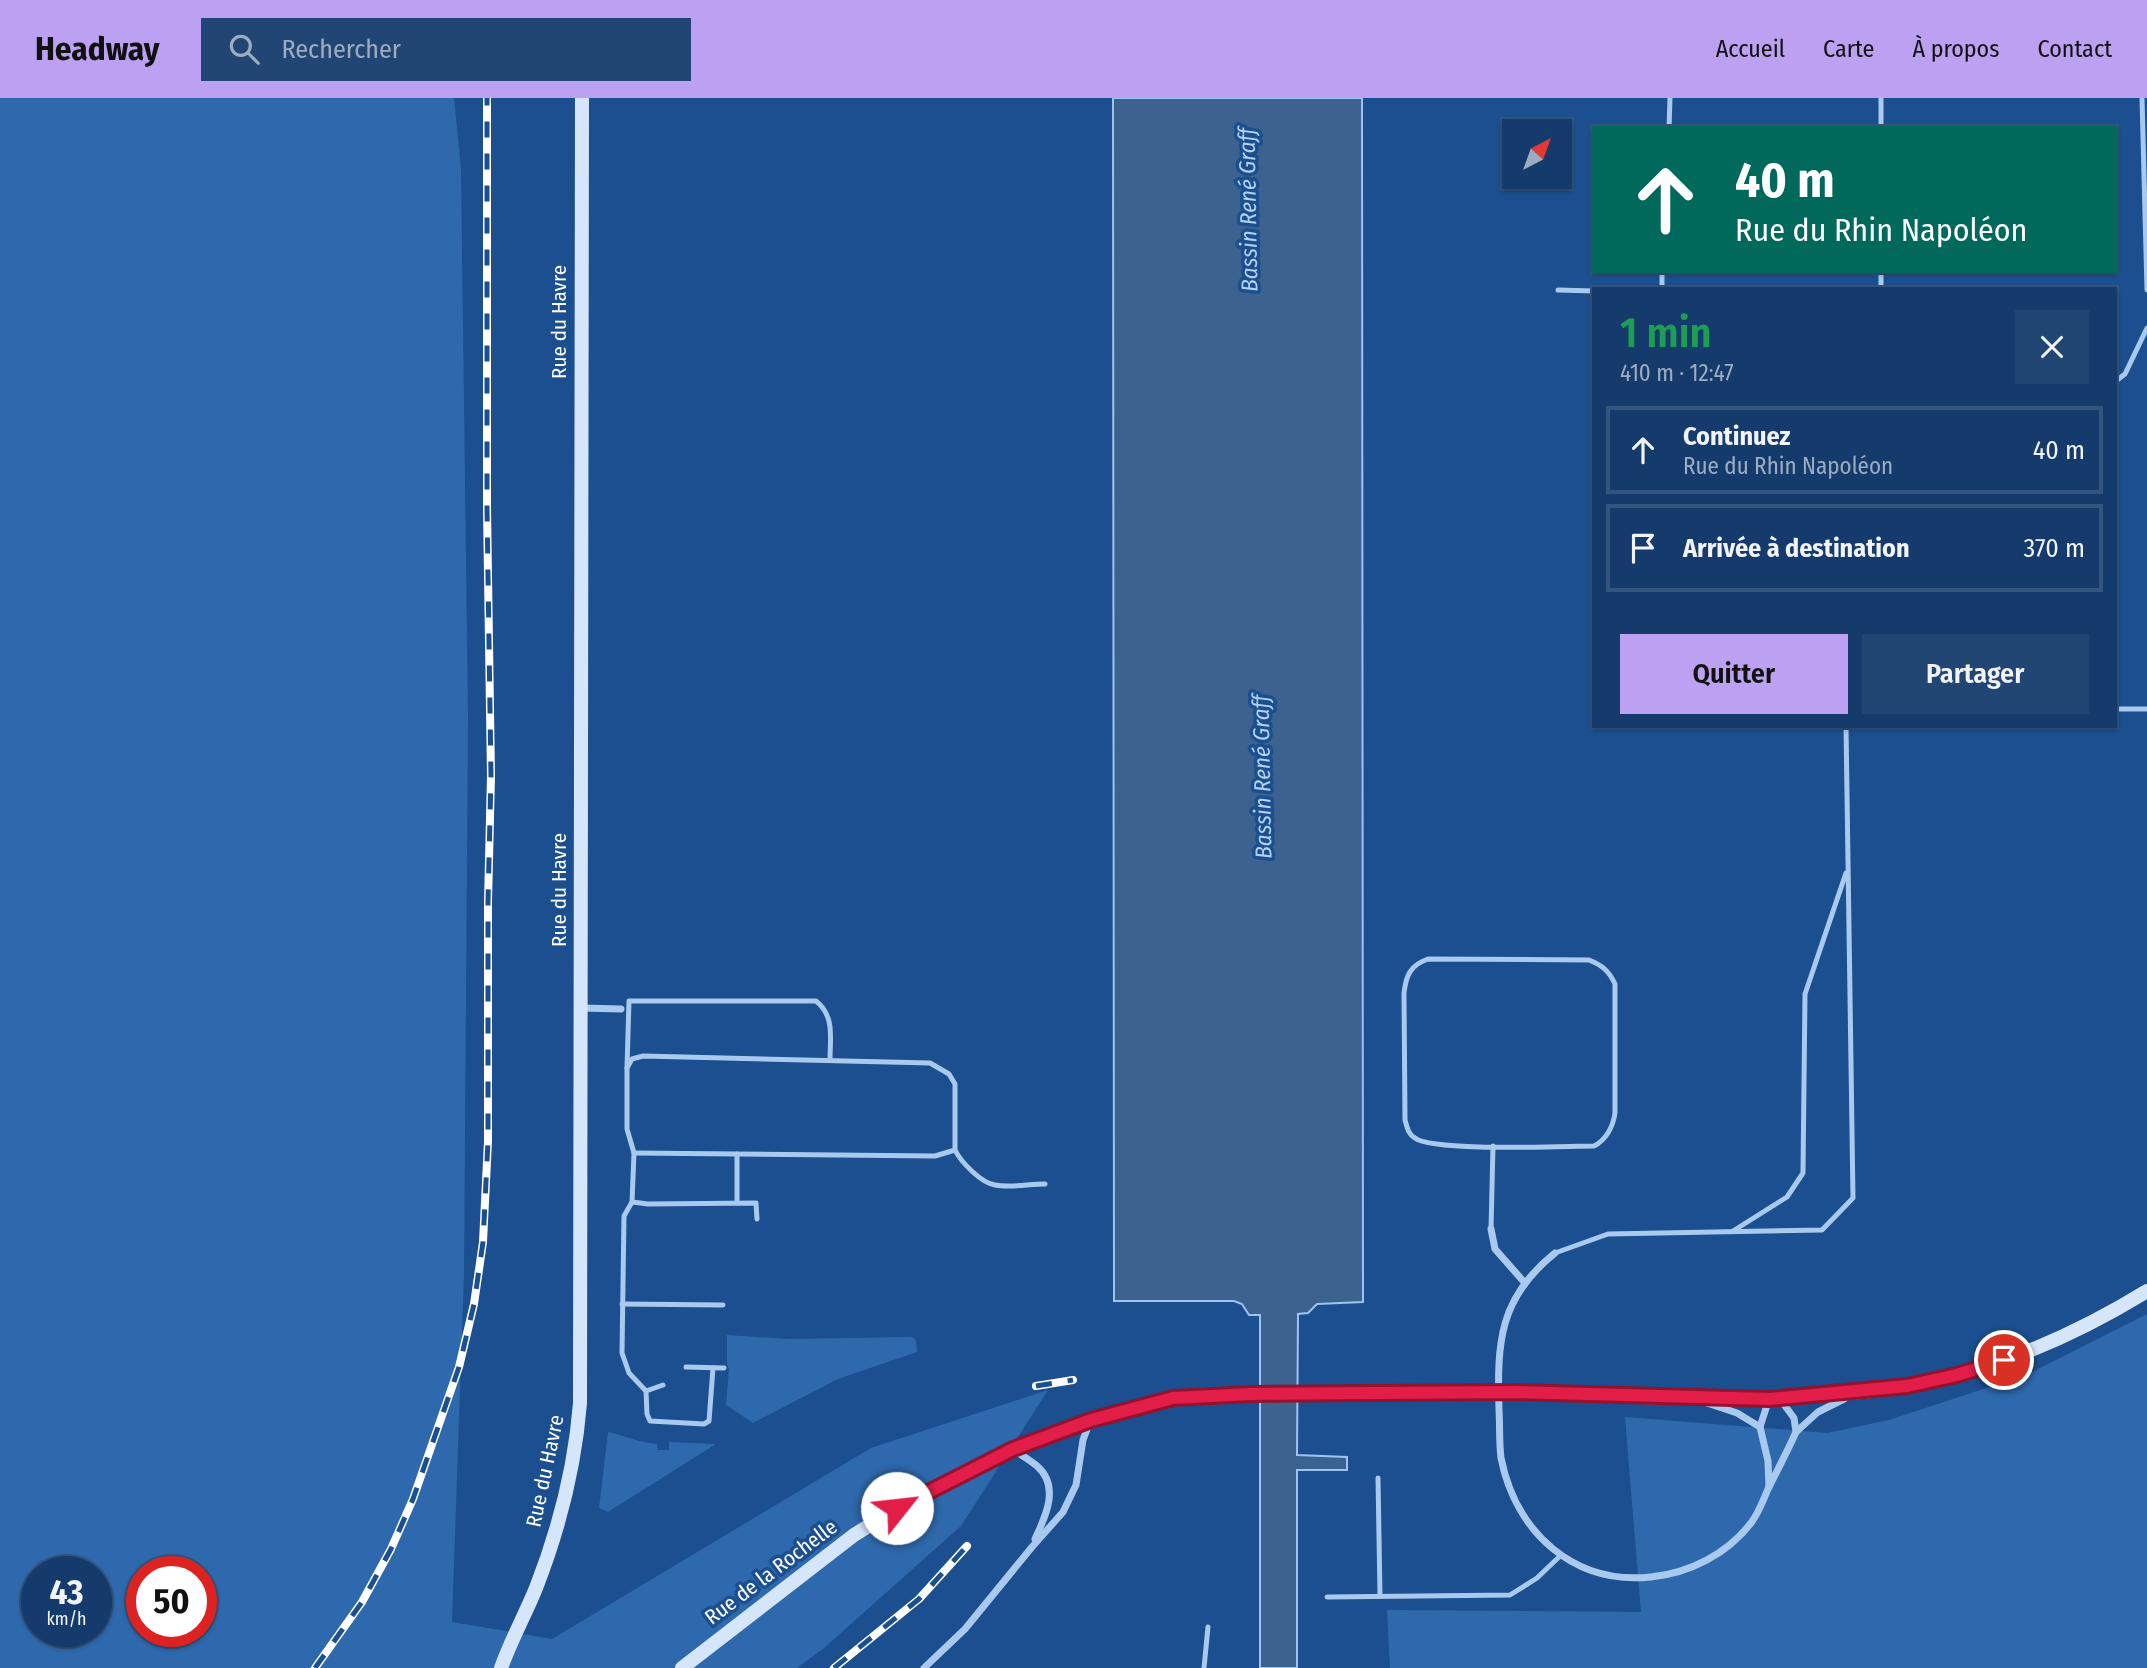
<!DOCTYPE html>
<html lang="fr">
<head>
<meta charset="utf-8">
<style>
  :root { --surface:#143b6b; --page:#214673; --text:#f1f3f6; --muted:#9dadc1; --line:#33557e; --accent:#bca0f2 }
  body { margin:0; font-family:"Fira Sans Condensed",sans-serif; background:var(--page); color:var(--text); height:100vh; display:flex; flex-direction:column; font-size:26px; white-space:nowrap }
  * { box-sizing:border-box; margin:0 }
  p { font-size:23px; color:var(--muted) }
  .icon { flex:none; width:38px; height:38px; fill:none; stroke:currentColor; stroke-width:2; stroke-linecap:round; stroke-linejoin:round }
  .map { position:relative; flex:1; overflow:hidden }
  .panel { position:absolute; left:1592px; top:189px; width:525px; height:441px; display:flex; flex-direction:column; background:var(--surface); border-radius:0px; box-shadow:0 2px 5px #0004,0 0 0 2px var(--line) }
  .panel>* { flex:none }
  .top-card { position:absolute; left:1592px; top:28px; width:525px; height:147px; border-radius:0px; box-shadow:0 2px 5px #0004,0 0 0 2px var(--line); background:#00695c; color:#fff; overflow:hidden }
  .needle { width:46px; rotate:41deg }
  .buttons { position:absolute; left:1502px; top:21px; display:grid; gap:14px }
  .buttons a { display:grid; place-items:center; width:70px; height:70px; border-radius:0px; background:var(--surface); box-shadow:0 2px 5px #0004,0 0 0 2px var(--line); font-size:35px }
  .speed { position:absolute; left:21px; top:1458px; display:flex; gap:14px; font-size:35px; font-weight:700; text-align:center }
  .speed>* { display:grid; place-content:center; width:91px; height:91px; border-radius:50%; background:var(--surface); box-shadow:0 2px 5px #0004,0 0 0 2px var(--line); line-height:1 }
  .speed small { font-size:18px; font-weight:400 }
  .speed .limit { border:10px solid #d22; background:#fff; color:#111 }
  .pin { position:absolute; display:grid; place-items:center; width:60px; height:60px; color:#fff; margin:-30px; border:4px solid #fff; border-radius:50%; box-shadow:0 2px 7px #0007 }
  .me { position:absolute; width:77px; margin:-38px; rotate:61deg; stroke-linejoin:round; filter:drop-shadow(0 0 5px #0008) }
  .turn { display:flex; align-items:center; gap:24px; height:147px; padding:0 28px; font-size:32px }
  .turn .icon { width:91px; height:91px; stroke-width:2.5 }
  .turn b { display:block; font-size:49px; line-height:60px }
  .round { display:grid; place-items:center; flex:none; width:74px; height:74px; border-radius:0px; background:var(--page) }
  .overview { display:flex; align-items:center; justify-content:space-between; height:119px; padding:0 28px }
  h1 { font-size:42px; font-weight:600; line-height:52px; color:#1e9e55 }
  .button { display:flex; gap:14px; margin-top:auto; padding:14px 28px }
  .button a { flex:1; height:80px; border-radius:0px; background:var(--accent); color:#111; font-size:28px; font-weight:600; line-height:80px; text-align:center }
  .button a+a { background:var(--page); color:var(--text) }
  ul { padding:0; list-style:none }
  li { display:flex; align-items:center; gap:21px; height:88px; margin:0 14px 10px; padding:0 14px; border:4px solid var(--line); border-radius:0px }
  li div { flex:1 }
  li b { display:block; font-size:26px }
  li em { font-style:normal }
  header { display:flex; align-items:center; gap:42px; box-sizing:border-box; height:98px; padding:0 35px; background:var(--accent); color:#111 }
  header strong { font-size:33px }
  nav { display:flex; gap:38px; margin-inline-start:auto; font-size:24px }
  .search { width:490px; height:63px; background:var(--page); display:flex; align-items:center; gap:18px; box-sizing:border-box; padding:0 24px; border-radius:0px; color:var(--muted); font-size:26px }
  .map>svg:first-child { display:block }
  .green { fill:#2e69ad; fill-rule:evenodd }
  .water { fill:#3c6290; stroke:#9cc4f0; stroke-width:2 }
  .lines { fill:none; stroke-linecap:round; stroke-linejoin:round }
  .service { stroke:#a9c9ee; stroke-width:5 }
  .minor { stroke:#a9c9ee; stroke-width:7 }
  .secondary { stroke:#d6e6fa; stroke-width:14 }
  .rail-casing { stroke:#fff; stroke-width:8 }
  .rail { stroke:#1b4f8f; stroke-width:5; stroke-dasharray:16; stroke-linecap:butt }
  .secondary-bridge { stroke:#d6e6fa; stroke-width:14 }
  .route-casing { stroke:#92132f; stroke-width:18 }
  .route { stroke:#e11d48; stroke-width:12 }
  .labels { text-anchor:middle; stroke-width:7; stroke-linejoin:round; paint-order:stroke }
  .street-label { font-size:21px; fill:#fff; stroke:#1b4f8f }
  .water-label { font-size:23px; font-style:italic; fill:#b5d3f5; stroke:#1b4f8f }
</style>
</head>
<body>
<header>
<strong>Headway</strong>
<div class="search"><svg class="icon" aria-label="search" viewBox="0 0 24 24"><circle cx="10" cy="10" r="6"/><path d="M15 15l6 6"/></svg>Rechercher</div>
<nav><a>Accueil</a><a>Carte</a><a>À propos</a><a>Contact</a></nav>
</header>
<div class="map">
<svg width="2147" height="1570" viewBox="0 0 2147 1570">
  <rect width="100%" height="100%" fill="#1b4f8f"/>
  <g class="green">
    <path d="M 0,0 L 454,0 L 461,71 L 468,619 L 464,1175 L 452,1524 L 552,1541 L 871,1350 L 1048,1292 L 961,1428 L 824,1550 L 797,1570 L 0,1570 ZM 37,1474 L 96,1474 L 96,1533 L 37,1533 ZM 142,1474 L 201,1474 L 201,1533 L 142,1533 Z"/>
    <path d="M 2147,1216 L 2147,1570 L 1390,1570 L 1387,1512 L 1641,1514 L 1625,1319 L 1827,1335 L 1889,1322 L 2026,1277 Z"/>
    <path d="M 727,1237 L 788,1241 L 912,1239 L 916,1242 L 917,1254 L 838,1281 L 753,1325 L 726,1307 L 729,1271 L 727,1266 Z"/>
    <path d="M 608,1334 C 627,1338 636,1344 657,1346 L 658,1352 L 669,1352 L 669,1344 L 716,1346 L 608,1414 L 599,1410 Z"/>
  </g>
  <path class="water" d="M 1113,0 L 1362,0 L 1363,1204 L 1317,1206 L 1308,1215 L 1298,1216 L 1297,1357 L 1347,1359 L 1347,1372 L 1297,1372 L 1297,1570 L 1260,1570 L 1260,1217 L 1249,1217 L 1242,1206 L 1234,1203 L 1114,1203 Z"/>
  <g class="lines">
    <g class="service">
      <path d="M 2142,0 L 2147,192"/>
      <path d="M 1669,30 L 1670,0"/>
      <path d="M 1881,30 L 1881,0"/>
      <path d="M 1662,191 L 1662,173"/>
      <path d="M 1881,191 L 1881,173"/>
      <path d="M 1558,192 L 1594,193"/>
      <path d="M 2116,283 L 2125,276 L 2147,230"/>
      <path d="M 2116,611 L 2147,611"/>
      <path d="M 1428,861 L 1589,862 C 1602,867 1609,873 1615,886 L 1615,1015 C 1613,1029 1606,1042 1594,1048 C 1564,1048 1433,1054 1415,1040 C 1408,1036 1407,1029 1405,1022 L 1404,895 C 1406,878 1410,867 1428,861 Z"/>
      <path d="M 627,970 L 629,903 L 816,903 C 835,918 830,940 830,962"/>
      <path d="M 634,1055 L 935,1058 L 955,1052"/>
      <path d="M 632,1104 L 648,1106 L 756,1105 L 757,1121"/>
      <path d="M 737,1105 L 737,1056"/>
      <path d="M 1491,1131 L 1493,1048"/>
      <path d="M 1733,1133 L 1787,1099 L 1803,1075 L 1805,896 L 1846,775"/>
      <path d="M 1555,1155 L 1608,1136 L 1822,1132 L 1853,1100 L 1846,628"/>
      <path d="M 622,1206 L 723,1207"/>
      <path d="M 686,1269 L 724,1270"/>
      <path d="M 713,1270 L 709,1323 L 704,1326 L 650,1323 L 647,1316 L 646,1293 L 629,1275 L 622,1255 L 624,1118 L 632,1104 L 634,1055 L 627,1031 L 627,970 L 632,961 L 643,958 L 930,965 L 949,976 L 955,986 L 955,1052 C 961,1064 981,1085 995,1087 C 1010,1090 1029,1086 1045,1086"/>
      <path d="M 646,1293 L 663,1287"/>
      <path d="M 1378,1380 L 1380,1498"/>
      <path d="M 1327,1499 L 1510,1497 L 1537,1480 L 1560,1458"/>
      <path d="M 1204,1570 L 1208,1529"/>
    </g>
    <g class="minor">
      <path d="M 581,910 L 621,911"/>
      <path d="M 1491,1131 L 1495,1151 L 1524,1184"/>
      <path d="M 1555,1155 C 1499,1200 1497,1244 1499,1312 C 1500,1327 1499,1344 1501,1360 C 1516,1435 1574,1487 1651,1479 C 1690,1475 1727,1456 1751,1425 C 1760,1413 1764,1399 1770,1387 C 1779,1369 1788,1352 1796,1334 L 1794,1320 L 1780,1301"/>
      <path d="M 1769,1301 L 1760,1329 L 1768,1363 L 1769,1389"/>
      <path d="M 1707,1305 L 1737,1315 L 1760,1329"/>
      <path d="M 1796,1334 L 1818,1314 L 1844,1301"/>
      <path d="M 1014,1352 C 1021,1357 1030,1362 1037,1368 C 1060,1388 1046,1418 1035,1441"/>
      <path d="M 924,1570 L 965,1531 L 1032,1449 L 1063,1414 L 1076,1387 L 1083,1342 L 1090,1323"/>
    </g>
    <g class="secondary">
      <path d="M 1516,1294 C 1618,1298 1721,1304 1823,1297 C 1851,1295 1879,1293 1907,1288 C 1992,1273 2074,1238 2147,1193"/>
      <path d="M 501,1570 C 511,1542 525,1517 536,1490 C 559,1431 575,1369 580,1305 L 582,0"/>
      <path d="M 682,1570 L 854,1437 L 914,1400 L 1000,1357 L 1091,1322 L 1173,1300 L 1208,1297 L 1485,1294"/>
    </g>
    <defs>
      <g id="rail">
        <path d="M 1036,1288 L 1073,1282"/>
        <path d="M 315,1570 L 362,1504 L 391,1451 L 413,1401 L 459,1269 L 474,1206 L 483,1144 L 488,1043 L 488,804 L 491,678 L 487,410 L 487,0"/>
        <path d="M 834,1570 L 919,1501 L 967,1448"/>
      </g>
    </defs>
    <use href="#rail" class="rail-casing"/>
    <use href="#rail" class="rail"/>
    <path class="secondary-bridge" d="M 1485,1294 L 1516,1294"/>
  </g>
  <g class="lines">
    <defs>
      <path id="route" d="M 897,1410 L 1013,1351 L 1091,1322 L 1173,1300 L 1251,1296 L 1516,1294 L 1769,1301 L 1907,1288 L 1957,1277 L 2004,1262"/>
    </defs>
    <use href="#route" class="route-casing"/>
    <use href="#route" class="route"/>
  </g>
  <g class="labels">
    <g class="street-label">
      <text transform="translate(559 224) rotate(-90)" y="7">Rue du Havre</text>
      <text transform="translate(559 792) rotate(-90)" y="7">Rue du Havre</text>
      <text transform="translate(545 1373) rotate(-78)" y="7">Rue du Havre</text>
      <text transform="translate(771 1474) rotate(-37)" y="7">Rue de la Rochelle</text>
    </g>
    <g class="water-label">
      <text transform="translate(1248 112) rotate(-91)" y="8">Bassin René Graff</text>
      <text transform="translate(1262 679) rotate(-91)" y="8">Bassin René Graff</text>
    </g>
  </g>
</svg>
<div class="buttons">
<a><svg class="needle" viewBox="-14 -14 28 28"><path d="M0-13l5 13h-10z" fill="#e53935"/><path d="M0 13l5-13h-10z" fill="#9dadc1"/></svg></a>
</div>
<div class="speed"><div>43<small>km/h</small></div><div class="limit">50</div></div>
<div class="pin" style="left:2004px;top:1262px;background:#d93025"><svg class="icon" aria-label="arrive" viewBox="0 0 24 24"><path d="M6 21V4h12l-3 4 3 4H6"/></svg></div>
<svg class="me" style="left:897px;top:1410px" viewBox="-20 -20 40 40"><circle r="19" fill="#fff"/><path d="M0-13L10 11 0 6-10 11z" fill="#e11d48"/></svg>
<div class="top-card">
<div class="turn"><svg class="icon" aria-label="ahead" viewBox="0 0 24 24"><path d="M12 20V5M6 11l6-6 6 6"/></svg><div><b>40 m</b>Rue du Rhin Napoléon</div></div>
</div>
<section class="panel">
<div class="overview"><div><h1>1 min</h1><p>410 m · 12:47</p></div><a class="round"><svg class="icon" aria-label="close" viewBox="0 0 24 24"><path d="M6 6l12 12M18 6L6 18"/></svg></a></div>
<ul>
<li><svg class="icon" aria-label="ahead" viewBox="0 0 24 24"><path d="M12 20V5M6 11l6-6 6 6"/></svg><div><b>Continuez</b><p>Rue du Rhin Napoléon</p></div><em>40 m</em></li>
<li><svg class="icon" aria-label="arrive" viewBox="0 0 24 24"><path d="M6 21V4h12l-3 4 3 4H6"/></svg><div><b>Arrivée à destination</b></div><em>370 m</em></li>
</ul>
<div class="button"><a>Quitter</a><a>Partager</a></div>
</section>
</div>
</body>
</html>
